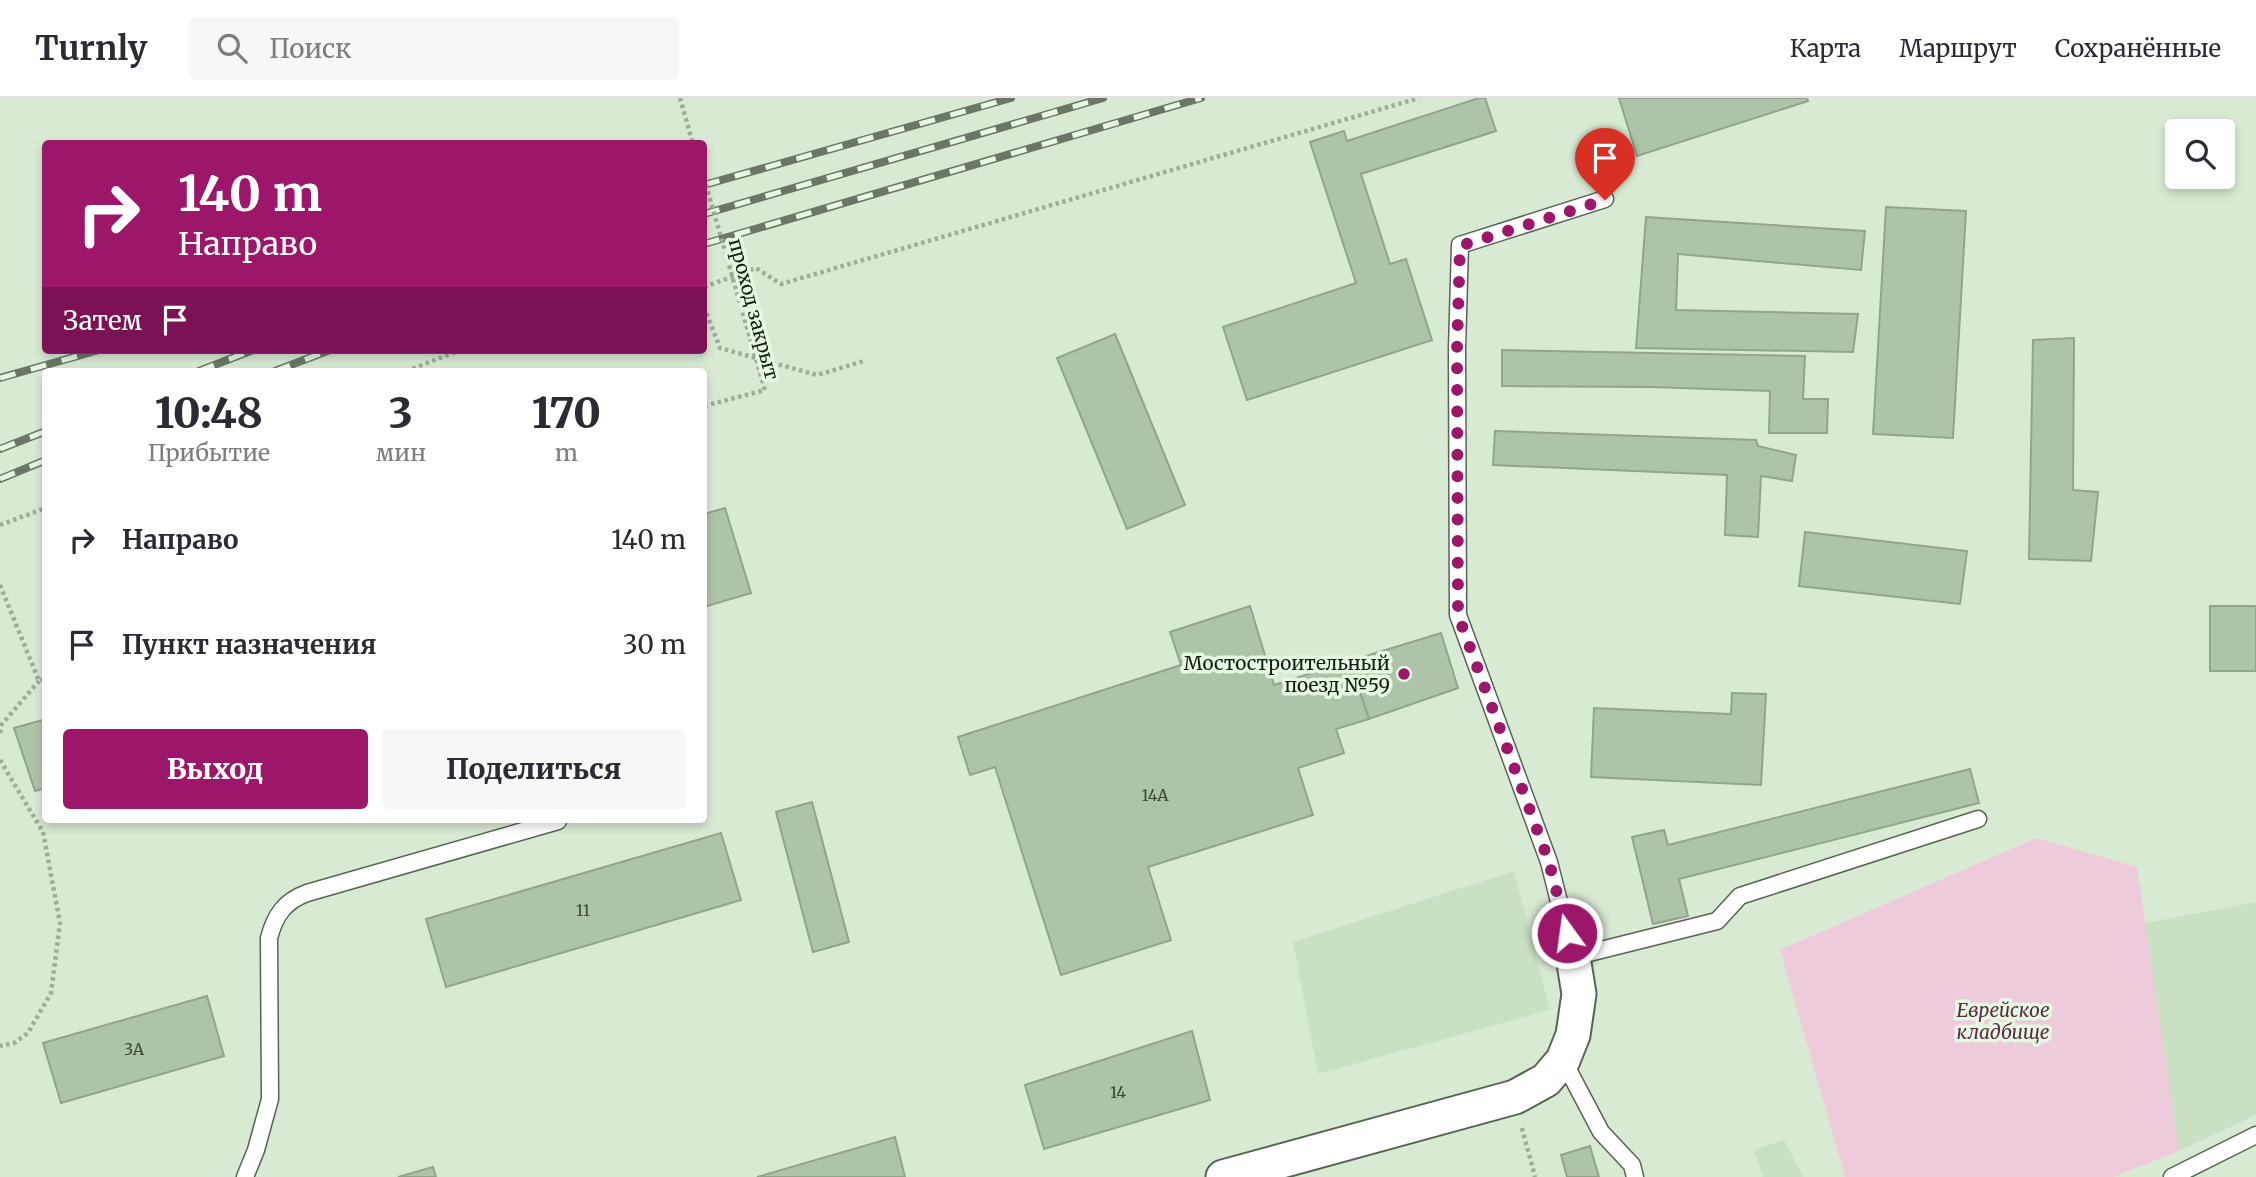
<!DOCTYPE html>
<html lang="ru">
<head>
<meta charset="utf-8">
<style>
  :root { --surface:#fff; --page:#f7f7f7; --text:#2b2b33; --muted:#7c7c81; --line:#e1e1e2; --accent:#9c1769 }
  body { margin:0; font-family:Merriweather,serif; background:var(--page); color:var(--text); height:100vh; display:flex; flex-direction:column; font-size:26px; white-space:nowrap }
  * { box-sizing:border-box; margin:0 }
  p { font-size:23px; color:var(--muted) }
  .icon { flex:none; width:38px; height:38px; fill:none; stroke:currentColor; stroke-width:2; stroke-linecap:round; stroke-linejoin:round }
  .map { position:relative; flex:1; overflow:hidden }
  .details { position:absolute; left:42px; top:270px; width:665px; height:455px; display:flex; flex-direction:column; background:var(--surface); border-radius:7px; box-shadow:0 4px 10px #0003 }
  .details>* { flex:none }
  .banner { position:absolute; left:42px; top:42px; width:665px; height:214px; border-radius:7px; box-shadow:0 4px 10px #0003; background:#9c1769; color:#fff; overflow:hidden }
  .tools { position:absolute; left:2165px; top:21px; display:grid; gap:14px }
  .tools a { display:grid; place-items:center; width:70px; height:70px; border-radius:7px; background:var(--surface); box-shadow:0 4px 10px #0003; font-size:35px }
  .pin { position:absolute; display:grid; place-items:center; width:60px; height:60px; color:#fff; margin:-72px -30px; border-radius:50% 50% 50% 0; rotate:-45deg; box-shadow:0 0 7px #0007 }
  .pin .icon { rotate:45deg }
  .me { position:absolute; width:77px; margin:-38px; rotate:346deg; stroke-linejoin:round; filter:drop-shadow(0 0 5px #0008) }
  .turn { display:flex; align-items:center; gap:24px; height:147px; padding:0 21px; font-size:32px }
  .turn .icon { width:91px; height:91px; stroke-width:2.5 }
  .turn b { display:block; font-size:49px; line-height:60px }
  .then { display:flex; align-items:center; height:66px; padding:0 21px; background:#0003; gap:14px; font-size:26px }
  .eta { display:flex; justify-content:space-evenly; align-items:center; height:119px; text-align:center }
  .eta b { font-size:42px; font-weight:800; line-height:49px }
  .cta { display:flex; gap:14px; margin-top:auto; padding:14px 21px }
  .cta a { flex:1; height:80px; border-radius:7px; background:var(--accent); color:#fff; font-size:28px; font-weight:800; line-height:80px; text-align:center }
  .cta a+a { background:var(--page); color:var(--text) }
  ul { padding:0; list-style:none }
  li { display:flex; align-items:center; gap:21px; height:105px; padding:0 21px }
  li div { flex:1 }
  li b { display:block; font-size:26px }
  li em { font-style:normal }
  header { display:flex; align-items:center; gap:42px; box-sizing:border-box; height:98px; padding:0 35px; background:var(--surface); border-bottom:2px solid var(--line) }
  header strong { font-size:33px }
  nav { display:flex; gap:38px; margin-inline-start:auto; font-size:24px }
  .search { width:490px; height:63px; background:var(--page); display:flex; align-items:center; gap:18px; box-sizing:border-box; padding:0 24px; border-radius:7px; color:var(--muted); font-size:26px }
  .map>svg:first-child { display:block }
  .built { fill:#cae0c3 }
  .green { fill:#edcbda }
  .building { fill:#aec4a8; stroke:#93a38e; stroke-width:2 }
  .lines { fill:none; stroke-linecap:round; stroke-linejoin:round }
  .service-casing { stroke:#566552; stroke-width:19 }
  .minor-casing { stroke:#566552; stroke-width:37 }
  .path { stroke:#9eac9a; stroke-width:4.5; stroke-dasharray:3.5 3.5; stroke-linecap:butt }
  .service { stroke:#fff; stroke-width:16 }
  .minor { stroke:#fff; stroke-width:33 }
  .rail-casing { stroke:#6b7668; stroke-width:8 }
  .rail { stroke:#e6f8e1; stroke-width:5; stroke-dasharray:16; stroke-linecap:butt }
  .path-bridge { stroke:#9eac9a; stroke-width:4.5; stroke-dasharray:3.5 3.5; stroke-linecap:butt }
  .route { stroke:#9c1769; stroke-width:12; stroke-dasharray:0 21.6 }
  .poi-dot { fill:#9c1769; stroke:#e6f8e1; stroke-width:2.5 }
  .labels { text-anchor:middle; stroke-width:7; stroke-linejoin:round; paint-order:stroke }
  .number-label { font-size:16px; fill:#3c4639 }
  .street-label { font-size:19px; fill:#161c14; stroke:#e6f8e1 }
  .poi-label { font-size:19px; fill:#161c14; stroke:#e6f8e1; text-anchor:end }
  .park-label { font-size:19px; font-style:italic; fill:#5a2c44; stroke:#e6f8e1 }
</style>
</head>
<body>
<header>
<strong>Turnly</strong>
<div class="search"><svg class="icon" aria-label="search" viewBox="0 0 24 24"><circle cx="10" cy="10" r="6"/><path d="M15 15l6 6"/></svg>Поиск</div>
<nav><a>Карта</a><a>Маршрут</a><a>Сохранённые</a></nav>
</header>
<div class="map">
<svg width="2256" height="1079" viewBox="0 0 2256 1079">
  <rect width="100%" height="100%" fill="#d9ead4"/>
  <g class="built">
    <path d="M 1514,773 L 1550,912 L 1318,976 L 1293,844 Z"/>
    <path d="M 2256,804 L 2256,1017 L 2179,1053 L 2145,825 Z"/>
    <path d="M 1784,1042 L 1803,1079 L 1763,1079 L 1754,1052 Z"/>
  </g>
  <path class="green" d="M 2036,740 L 2137,769 L 2179,1053 L 2113,1079 L 1845,1079 L 1780,852 Z"/>
  <g class="building">
    <path d="M 1479,0 L 1485,0 L 1496,33 L 1361,76 L 1390,166 L 1406,161 L 1432,242 L 1247,302 L 1223,229 L 1356,185 L 1310,44 L 1344,33 L 1347,43 Z"/>
    <path d="M 1619,0 L 1807,0 L 1808,3 L 1637,58 Z"/>
    <path d="M 1886,109 L 1966,113 L 1953,340 L 1873,336 Z"/>
    <path d="M 1646,119 L 1865,133 L 1861,172 L 1678,156 L 1676,212 L 1858,216 L 1853,254 L 1636,250 Z"/>
    <path d="M 1115,236 L 1185,407 L 1127,431 L 1057,260 Z"/>
    <path d="M 2074,240 L 2073,392 L 2098,394 L 2091,463 L 2029,461 L 2033,242 Z"/>
    <path d="M 1502,252 L 1805,258 L 1803,301 L 1828,301 L 1827,335 L 1769,335 L 1770,293 L 1650,289 L 1502,288 Z"/>
    <path d="M 1495,333 L 1756,342 L 1758,348 L 1796,357 L 1792,383 L 1761,378 L 1758,439 L 1725,437 L 1727,377 L 1493,367 Z"/>
    <path d="M 725,410 L 751,495 L 704,509 L 704,416 Z"/>
    <path d="M 1805,434 L 1967,453 L 1960,506 L 1799,488 Z"/>
    <path d="M 1250,508 L 1274,587 L 1350,563 L 1369,621 L 1336,631 L 1344,655 L 1298,670 L 1313,717 L 1148,769 L 1171,842 L 1061,877 L 995,669 L 970,677 L 958,639 L 1181,567 L 1170,534 Z"/>
    <rect x="2210" y="508" width="46" height="65"/>
    <path d="M 1441,535 L 1458,590 L 1369,621 L 1350,563 Z"/>
    <path d="M 1732,595 L 1766,596 L 1761,687 L 1591,679 L 1594,610 L 1731,616 Z"/>
    <path d="M 46,621 L 46,690 L 35,693 L 14,630 Z"/>
    <path d="M 1970,671 L 1979,705 L 1679,781 L 1688,818 L 1653,826 L 1632,739 L 1664,732 L 1668,747 Z"/>
    <path d="M 812,704 L 849,844 L 813,854 L 776,714 Z"/>
    <path d="M 721,735 L 741,802 L 446,889 L 426,821 Z"/>
    <path d="M 207,898 L 224,958 L 61,1005 L 43,945 Z"/>
    <path d="M 1192,933 L 1210,1002 L 1044,1051 L 1025,987 Z"/>
    <path d="M 895,1039 L 905,1079 L 757,1079 Z"/>
    <path d="M 1590,1048 L 1599,1079 L 1567,1079 L 1561,1057 Z"/>
    <path d="M 433,1069 L 436,1079 L 398,1079 Z"/>
  </g>
  <g class="lines">
    <defs>
      <g id="service">
        <path d="M 1605,101 L 1460,147 L 1457,251 L 1458,517 L 1549,764 L 1573,859 L 1717,823 L 1740,798 L 1978,721"/>
        <path d="M 1563,962 L 1601,1034 L 1632,1067 L 1635,1079"/>
        <path d="M 245,1079 L 256,1052 L 270,1001 L 269,840 C 275,817 285,803 307,795 L 558,723 L 557,721"/>
        <path d="M 2172,1079 L 2256,1037"/>
      </g>
      <path id="minor" d="M 1223,1079 L 1515,999 L 1546,982 L 1563,962 L 1573,937 L 1579,896 L 1573,859"/>
    </defs>
    <use href="#service" class="service-casing"/>
    <use href="#minor" class="minor-casing"/>
    <g class="path">
      <path d="M 680,0 L 693,46"/>
      <path d="M 704,189 L 756,170 L 781,186 L 1419,0"/>
      <path d="M 704,209 L 720,250 L 817,277 L 864,263"/>
      <path d="M 406,273 L 461,252"/>
      <path d="M 0,427 L 46,410"/>
      <path d="M 0,487 L 39,583 L 46,580"/>
      <path d="M 0,635 L 2,626 L 39,583"/>
      <path d="M 0,662 L 43,734 L 60,825 L 51,895 L 28,935 L 14,945 L 0,948"/>
      <path d="M 1522,1030 L 1535,1079"/>
    </g>
    <use href="#service" class="service"/>
    <use href="#minor" class="minor"/>
    <defs>
      <g id="rail">
        <path d="M 704,87 L 1011,0"/>
        <path d="M 704,116 L 1103,0"/>
        <path d="M 704,146 L 1201,0"/>
        <path d="M 199,273 L 253,252"/>
        <path d="M 275,273 L 330,252"/>
        <path d="M 0,280 L 99,252"/>
        <path d="M 0,351 L 46,333"/>
        <path d="M 0,381 L 46,362"/>
      </g>
    </defs>
    <use href="#rail" class="rail-casing"/>
    <use href="#rail" class="rail"/>
    <path class="path-bridge" d="M 704,80 L 765,292 L 704,308"/>
  </g>
  <g class="lines">
    <path class="route" d="M 1567,835 L 1549,764 L 1458,517 L 1457,251 L 1460,148 L 1605,102"/>
  </g>
  <circle class="poi-dot" cx="1404" cy="576" r="7"/>
  <g class="labels">
    <g class="number-label">
      <text x="1155" y="703">14А</text>
      <text x="583" y="818">11</text>
      <text x="134" y="957">3А</text>
      <text x="1118" y="1000">14</text>
    </g>
    <g class="street-label">
      <text transform="translate(754 211) rotate(75)" y="7">проход закрыт</text>
    </g>
    <g class="poi-label">
      <text x="1390" y="572">Мостостроительный<tspan x="1390" dy="22">поезд №59</tspan></text>
    </g>
    <g class="park-label">
      <text x="2003" y="919">Еврейское<tspan x="2003" dy="22">кладбище</tspan></text>
    </g>
  </g>
</svg>
<div class="tools">
<a><svg class="icon" aria-label="search" viewBox="0 0 24 24"><circle cx="10" cy="10" r="6"/><path d="M15 15l6 6"/></svg></a>
</div>
<div class="pin" style="left:1605px;top:102px;background:#d93025"><svg class="icon" aria-label="arrive" viewBox="0 0 24 24"><path d="M6 21V4h12l-3 4 3 4H6"/></svg></div>
<svg class="me" style="left:1567px;top:835px" viewBox="-20 -20 40 40"><circle r="17" fill="#9c1769" stroke="#fff" stroke-width="3"/><path d="M0-11L8 9 0 5-8 9z" fill="#fff"/></svg>
<div class="banner">
<div class="turn"><svg class="icon" aria-label="right" viewBox="0 0 24 24"><path d="M7 20v-9h11M14 6l5 5-5 5"/></svg><div><b>140 m</b>Направо</div></div>
<div class="then">Затем<svg class="icon" aria-label="arrive" viewBox="0 0 24 24"><path d="M6 21V4h12l-3 4 3 4H6"/></svg></div>
</div>
<section class="details">
<div class="eta">
<div><b>10:48</b><p>Прибытие</p></div>
<div><b>3</b><p>мин</p></div>
<div><b>170</b><p>m</p></div>
</div>
<ul>
<li><svg class="icon" aria-label="right" viewBox="0 0 24 24"><path d="M7 20v-9h11M14 6l5 5-5 5"/></svg><div><b>Направо</b></div><em>140 m</em></li>
<li><svg class="icon" aria-label="arrive" viewBox="0 0 24 24"><path d="M6 21V4h12l-3 4 3 4H6"/></svg><div><b>Пункт назначения</b></div><em>30 m</em></li>
</ul>
<div class="cta"><a>Выход</a><a>Поделиться</a></div>
</section>
</div>
</body>
</html>
